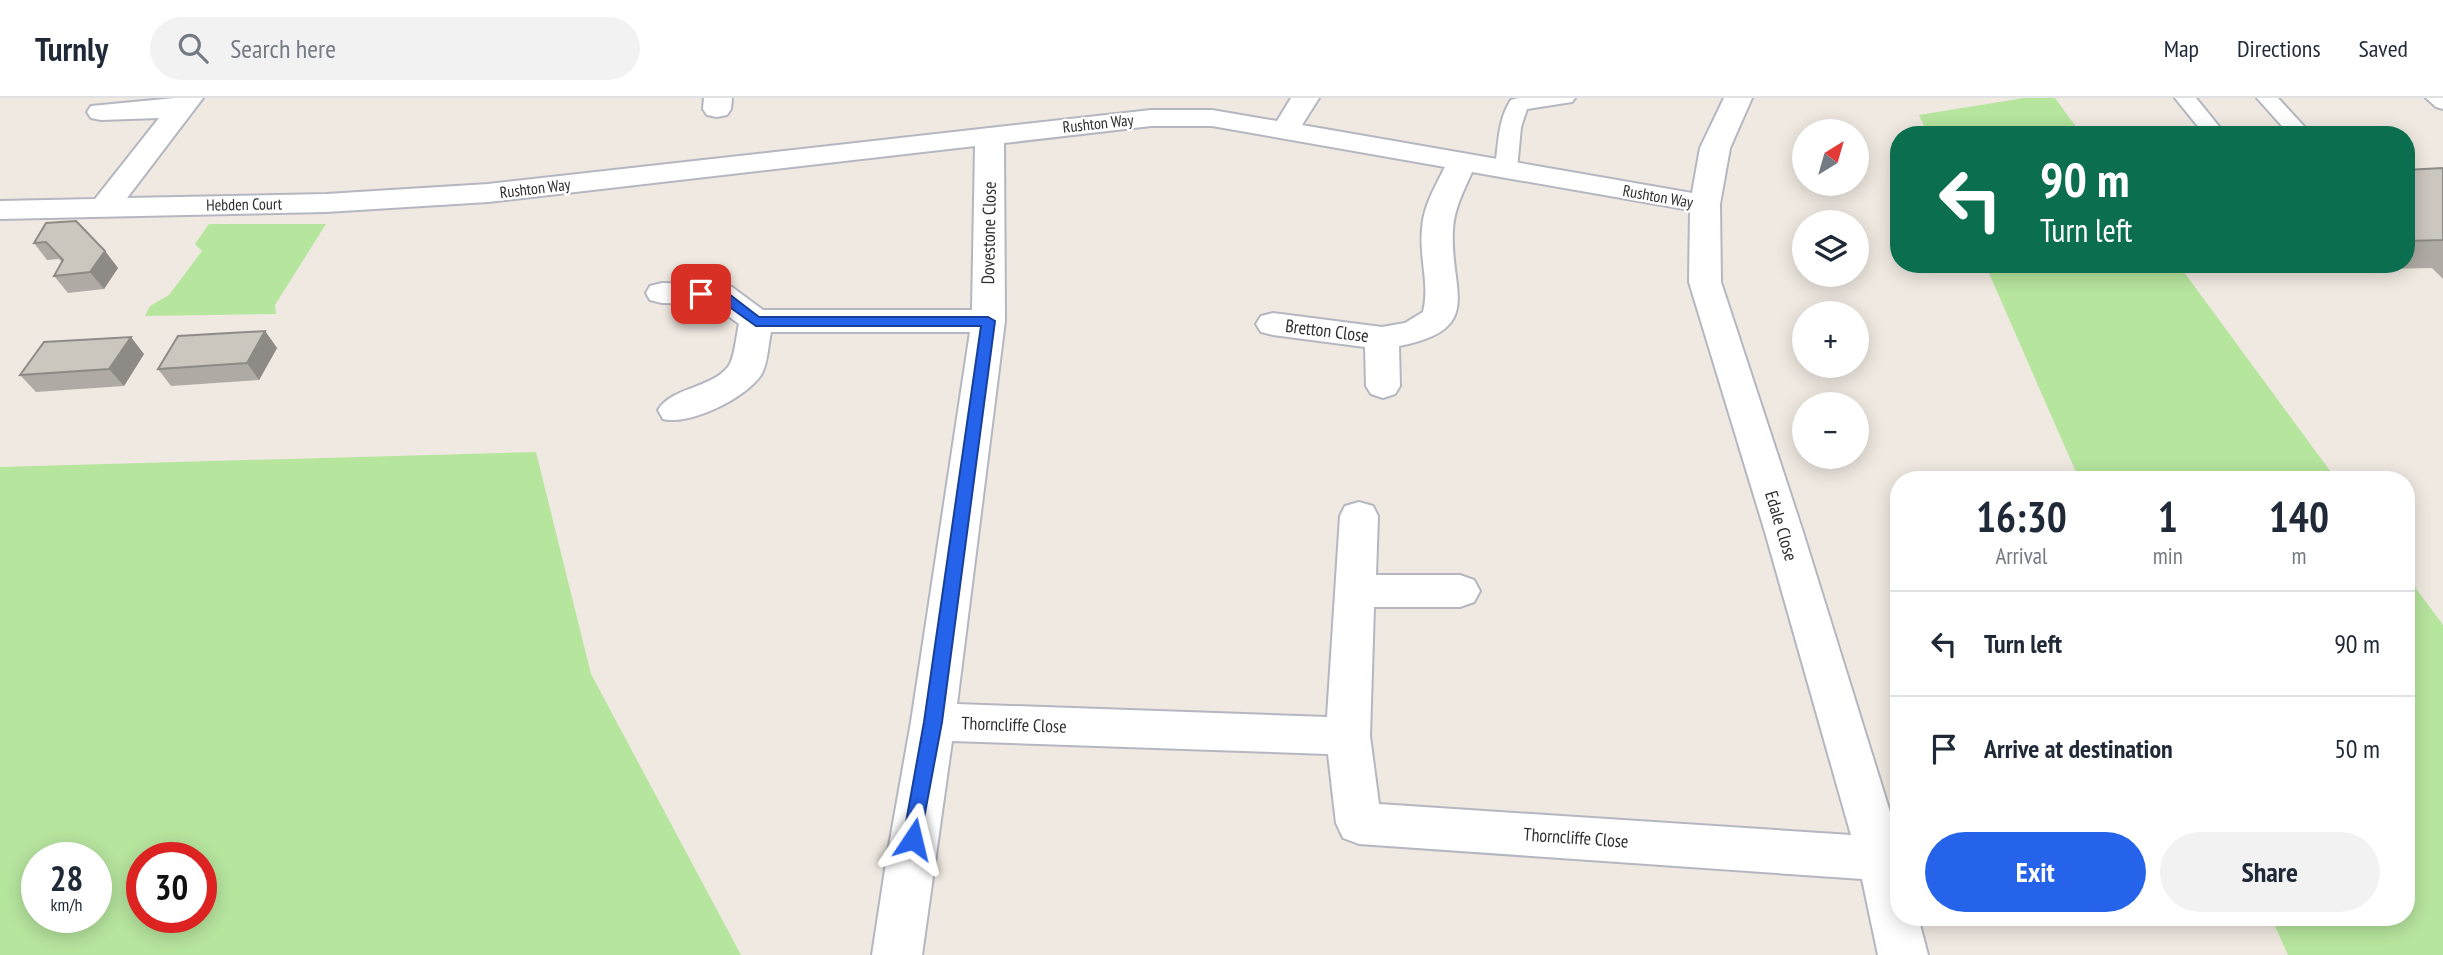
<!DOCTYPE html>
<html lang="en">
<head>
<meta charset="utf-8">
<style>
  :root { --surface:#fff; --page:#f2f2f3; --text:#1f2937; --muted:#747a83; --line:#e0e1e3; --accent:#2563eb }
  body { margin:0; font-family:"PT Sans Narrow",sans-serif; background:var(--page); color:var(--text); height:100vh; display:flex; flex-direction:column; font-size:26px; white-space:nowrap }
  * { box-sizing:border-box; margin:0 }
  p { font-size:23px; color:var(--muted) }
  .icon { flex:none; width:38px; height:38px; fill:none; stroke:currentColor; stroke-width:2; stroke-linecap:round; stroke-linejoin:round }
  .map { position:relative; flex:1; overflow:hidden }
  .drawer { position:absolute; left:1890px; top:373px; width:525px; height:455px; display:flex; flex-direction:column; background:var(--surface); border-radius:28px; box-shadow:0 4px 18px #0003 }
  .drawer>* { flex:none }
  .banner { position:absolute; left:1890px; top:28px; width:525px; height:147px; border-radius:28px; box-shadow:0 4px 18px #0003; background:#0b6e4f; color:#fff; overflow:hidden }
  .needle { width:46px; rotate:37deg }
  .fabs { position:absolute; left:1792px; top:21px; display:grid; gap:14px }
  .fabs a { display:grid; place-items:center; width:77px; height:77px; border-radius:50%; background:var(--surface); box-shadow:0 4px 18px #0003; font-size:35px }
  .speed { position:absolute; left:21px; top:744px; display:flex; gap:14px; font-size:35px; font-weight:700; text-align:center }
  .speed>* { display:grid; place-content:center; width:91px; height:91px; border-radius:50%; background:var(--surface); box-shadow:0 4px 18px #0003; line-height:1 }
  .speed small { font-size:18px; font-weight:400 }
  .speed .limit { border:10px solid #d22; background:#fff; color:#111 }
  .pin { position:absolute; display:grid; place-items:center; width:60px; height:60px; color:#fff; margin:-30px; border-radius:14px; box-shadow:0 4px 10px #0006 }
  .me { position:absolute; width:77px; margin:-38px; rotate:10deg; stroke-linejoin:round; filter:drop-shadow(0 0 5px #0008) }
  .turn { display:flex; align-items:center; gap:24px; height:147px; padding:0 35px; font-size:32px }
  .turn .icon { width:91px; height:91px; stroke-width:2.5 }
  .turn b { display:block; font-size:49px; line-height:60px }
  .eta { display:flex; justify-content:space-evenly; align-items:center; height:119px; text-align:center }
  .eta b { font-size:42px; font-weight:600; line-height:49px }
  .cta { display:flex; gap:14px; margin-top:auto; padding:14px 35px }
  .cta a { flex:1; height:80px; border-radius:42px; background:var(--accent); color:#fff; font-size:28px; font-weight:600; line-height:80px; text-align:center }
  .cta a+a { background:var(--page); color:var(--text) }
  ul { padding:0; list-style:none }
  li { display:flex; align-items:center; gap:21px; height:105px; padding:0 35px; border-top:2px solid var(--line) }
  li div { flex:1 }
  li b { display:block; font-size:26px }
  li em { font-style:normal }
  header { display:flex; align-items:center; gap:42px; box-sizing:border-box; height:98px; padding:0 35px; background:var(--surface); border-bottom:2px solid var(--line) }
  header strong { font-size:33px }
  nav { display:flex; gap:38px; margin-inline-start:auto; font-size:24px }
  .search { width:490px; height:63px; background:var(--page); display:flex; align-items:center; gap:18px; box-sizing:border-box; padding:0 24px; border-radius:38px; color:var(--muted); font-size:26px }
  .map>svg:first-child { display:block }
  .green { fill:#b6e59e; fill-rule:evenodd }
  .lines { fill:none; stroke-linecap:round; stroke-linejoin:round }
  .service-casing { stroke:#b4b7c1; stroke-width:4 }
  .minor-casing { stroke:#b4b7c1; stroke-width:4 }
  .service { fill:#fff; fill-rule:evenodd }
  .minor { fill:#fff; fill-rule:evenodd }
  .wall { fill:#afaba4 }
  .shaded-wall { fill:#8e8b86 }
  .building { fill:#cbc7bf; stroke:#8e8b86; stroke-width:2 }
  .route { fill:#2563eb; stroke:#184099; stroke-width:2 }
  .labels { text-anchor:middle; stroke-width:5; stroke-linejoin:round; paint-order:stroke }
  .far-street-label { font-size:16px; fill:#2e2e2e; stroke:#fff }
  .street-label { font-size:18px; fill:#2e2e2e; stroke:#fff }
</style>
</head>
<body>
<header>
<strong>Turnly</strong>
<div class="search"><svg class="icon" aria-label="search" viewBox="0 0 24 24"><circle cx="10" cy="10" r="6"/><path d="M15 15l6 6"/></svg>Search here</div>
<nav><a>Map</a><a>Directions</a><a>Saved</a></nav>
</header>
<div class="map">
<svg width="2443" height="857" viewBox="0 0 2443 857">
  <rect width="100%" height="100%" fill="#efe9e1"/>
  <g class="green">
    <path d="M 2024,0 L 2055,0 L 2082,37 L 1928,37 L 1919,17 Z"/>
    <path d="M 209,126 L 326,126 L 275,207 L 276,216 L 145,218 L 150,208 L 169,197 L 202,153 L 195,146 Z"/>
    <path d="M 1985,166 L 2178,166 L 2336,381 L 2079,381 Z"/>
    <path d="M 536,354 L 591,576 L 741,857 L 0,857 L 0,369 ZM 37,760 L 96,760 L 96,819 L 37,819 ZM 142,760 L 201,760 L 201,819 L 142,819 Z"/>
    <path d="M 2406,477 L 2443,527 L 2443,857 L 2288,857 L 2271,819 L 2406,819 Z"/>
  </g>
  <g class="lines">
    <defs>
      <g id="service">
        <path d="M 1518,0 L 1575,0 L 1572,4 L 1527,11 L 1521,29 L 1517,71 L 1514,76 L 1498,76 L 1495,71 C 1498,48 1498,21 1511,2 Z"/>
        <path d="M 2175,0 L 2196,0 L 2226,37 L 2205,37 Z"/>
        <path d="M 2257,0 L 2278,0 L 2312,37 L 2290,37 Z"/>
        <path d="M 2426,0 L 2443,0 L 2443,11 L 2436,9 Z"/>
      </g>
      <g id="minor">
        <path d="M 175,0 L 203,0 L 127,100 L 326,96 L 488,86 L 1151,12 L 1212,12 L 1277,23 L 1291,0 L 1319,0 L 1302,27 L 1692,95 L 1700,50 L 1724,0 L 1752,0 L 1730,50 L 1720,106 L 1721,184 L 1803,434 L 1899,743 L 1899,819 L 1918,819 L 1928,857 L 1878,857 L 1862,781 L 1359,746 L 1343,740 L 1336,725 L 1328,656 L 952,643 L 922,857 L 872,857 L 886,765 L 911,624 L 970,234 L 771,234 C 768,247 768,266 761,277 C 746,300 689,328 663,321 L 658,312 C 672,289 710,291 728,269 C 735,260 736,238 739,226 L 712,206 L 662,205 L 650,202 L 646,195 L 650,188 L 662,185 L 720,186 L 732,189 L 763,212 L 972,212 L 975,48 L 488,104 L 326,114 L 0,121 L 0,103 L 95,101 L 159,20 L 101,22 L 91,20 L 87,14 L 91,8 ZM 1151,28 L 1212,28 L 1445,69 C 1435,89 1423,109 1422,131 C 1419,160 1430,186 1423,214 L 1405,225 L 1382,229 L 1273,215 L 1261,218 L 1256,226 L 1261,234 L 1273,237 L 1365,249 L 1366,288 L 1371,296 L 1383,300 L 1395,296 L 1400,288 L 1399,248 C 1487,231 1449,193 1453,131 C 1454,111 1464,92 1472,74 L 1690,112 L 1689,184 L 1765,434 L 1851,737 L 1379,706 L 1370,638 L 1374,509 L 1460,509 L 1474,504 L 1480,493 L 1474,482 L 1460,477 L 1376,477 L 1378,418 L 1373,408 L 1359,404 L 1345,408 L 1340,418 L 1327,619 L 957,606 L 1005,223 L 1004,45 Z"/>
        <path d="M 704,0 L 732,0 L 731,11 L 727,17 L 717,19 L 707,17 L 703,11 Z"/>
      </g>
    </defs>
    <use href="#service" class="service-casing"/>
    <use href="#minor" class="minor-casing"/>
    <use href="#service" class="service"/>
    <use href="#minor" class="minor"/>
  </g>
  <g class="wall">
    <path d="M 2406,72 L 2443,72 L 2443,181 L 2432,170 L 2269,173 L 2263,166 L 2406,166 Z"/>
    <path d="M 46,125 L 105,153 L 118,170 L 104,191 L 68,195 L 54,178 L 62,164 L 59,161 L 47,162 L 34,145 Z"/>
    <path d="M 265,233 L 277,250 L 259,282 L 171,288 L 158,271 Z"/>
    <path d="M 144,256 L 124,288 L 36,294 L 20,277 Z"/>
  </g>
  <g class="shaded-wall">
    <path d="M 105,153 L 118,170 L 104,191 L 90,174 Z"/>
    <path d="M 265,233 L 277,250 L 259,282 L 247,265 Z"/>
    <path d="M 131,239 L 144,256 L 124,288 L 109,271 Z"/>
  </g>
  <g class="building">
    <path d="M 2442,70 L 2443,72 L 2443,142 L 2406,143 L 2406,72 Z"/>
    <path d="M 76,123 L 105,153 L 90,174 L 54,178 L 63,162 L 46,144 L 34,145 L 46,125 Z"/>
    <path d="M 265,233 L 247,265 L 158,271 L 178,238 Z"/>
    <path d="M 131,239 L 109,271 L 20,277 L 44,244 Z"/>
  </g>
  <path class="route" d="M 701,191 L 725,193 L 759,219 L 988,219 L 995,223 L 942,624 L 919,747 L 913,750 L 906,747 L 903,741 L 924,624 L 981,228 L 756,228 L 717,200 L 696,199 L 694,196 Z"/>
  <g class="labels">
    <g class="far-street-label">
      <text transform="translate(1098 25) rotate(-6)" y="6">Rushton Way</text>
      <text transform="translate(535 90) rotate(-7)" y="6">Rushton Way</text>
      <text transform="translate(1658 98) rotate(10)" y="6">Rushton Way</text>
      <text transform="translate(244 106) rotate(-1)" y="6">Hebden Court</text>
    </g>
    <g class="street-label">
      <text transform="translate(989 135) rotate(-89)" y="6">Dovestone Close</text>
      <text transform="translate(1327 233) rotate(7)" y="6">Bretton Close</text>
      <text transform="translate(1781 428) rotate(73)" y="6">Edale Close</text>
      <text transform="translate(1014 627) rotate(2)" y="6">Thorncliffe Close</text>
      <text transform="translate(1576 740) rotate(4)" y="6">Thorncliffe Close</text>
    </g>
  </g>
</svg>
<div class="fabs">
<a><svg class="needle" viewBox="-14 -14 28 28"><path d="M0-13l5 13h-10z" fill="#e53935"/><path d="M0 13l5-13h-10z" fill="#747a83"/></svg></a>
<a><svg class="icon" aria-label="layers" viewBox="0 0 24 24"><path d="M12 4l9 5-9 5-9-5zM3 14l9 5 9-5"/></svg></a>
<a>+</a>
<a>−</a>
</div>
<div class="speed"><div>28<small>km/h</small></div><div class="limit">30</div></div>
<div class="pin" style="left:701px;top:196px;background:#d93025"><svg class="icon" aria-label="arrive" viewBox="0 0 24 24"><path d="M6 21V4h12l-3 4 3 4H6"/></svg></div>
<svg class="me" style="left:913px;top:741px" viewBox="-20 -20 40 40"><path d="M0-17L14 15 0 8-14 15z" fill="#2563eb" stroke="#fff" stroke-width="4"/></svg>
<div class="banner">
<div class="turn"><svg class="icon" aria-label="left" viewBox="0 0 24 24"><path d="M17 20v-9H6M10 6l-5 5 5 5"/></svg><div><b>90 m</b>Turn left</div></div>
</div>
<section class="drawer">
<div class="eta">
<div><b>16:30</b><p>Arrival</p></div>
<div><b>1</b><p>min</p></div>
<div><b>140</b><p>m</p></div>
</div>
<ul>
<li><svg class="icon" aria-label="left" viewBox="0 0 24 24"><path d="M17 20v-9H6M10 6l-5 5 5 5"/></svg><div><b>Turn left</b></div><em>90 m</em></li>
<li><svg class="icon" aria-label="arrive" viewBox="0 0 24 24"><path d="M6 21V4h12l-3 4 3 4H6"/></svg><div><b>Arrive at destination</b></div><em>50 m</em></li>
</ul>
<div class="cta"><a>Exit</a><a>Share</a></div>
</section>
</div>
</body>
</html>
